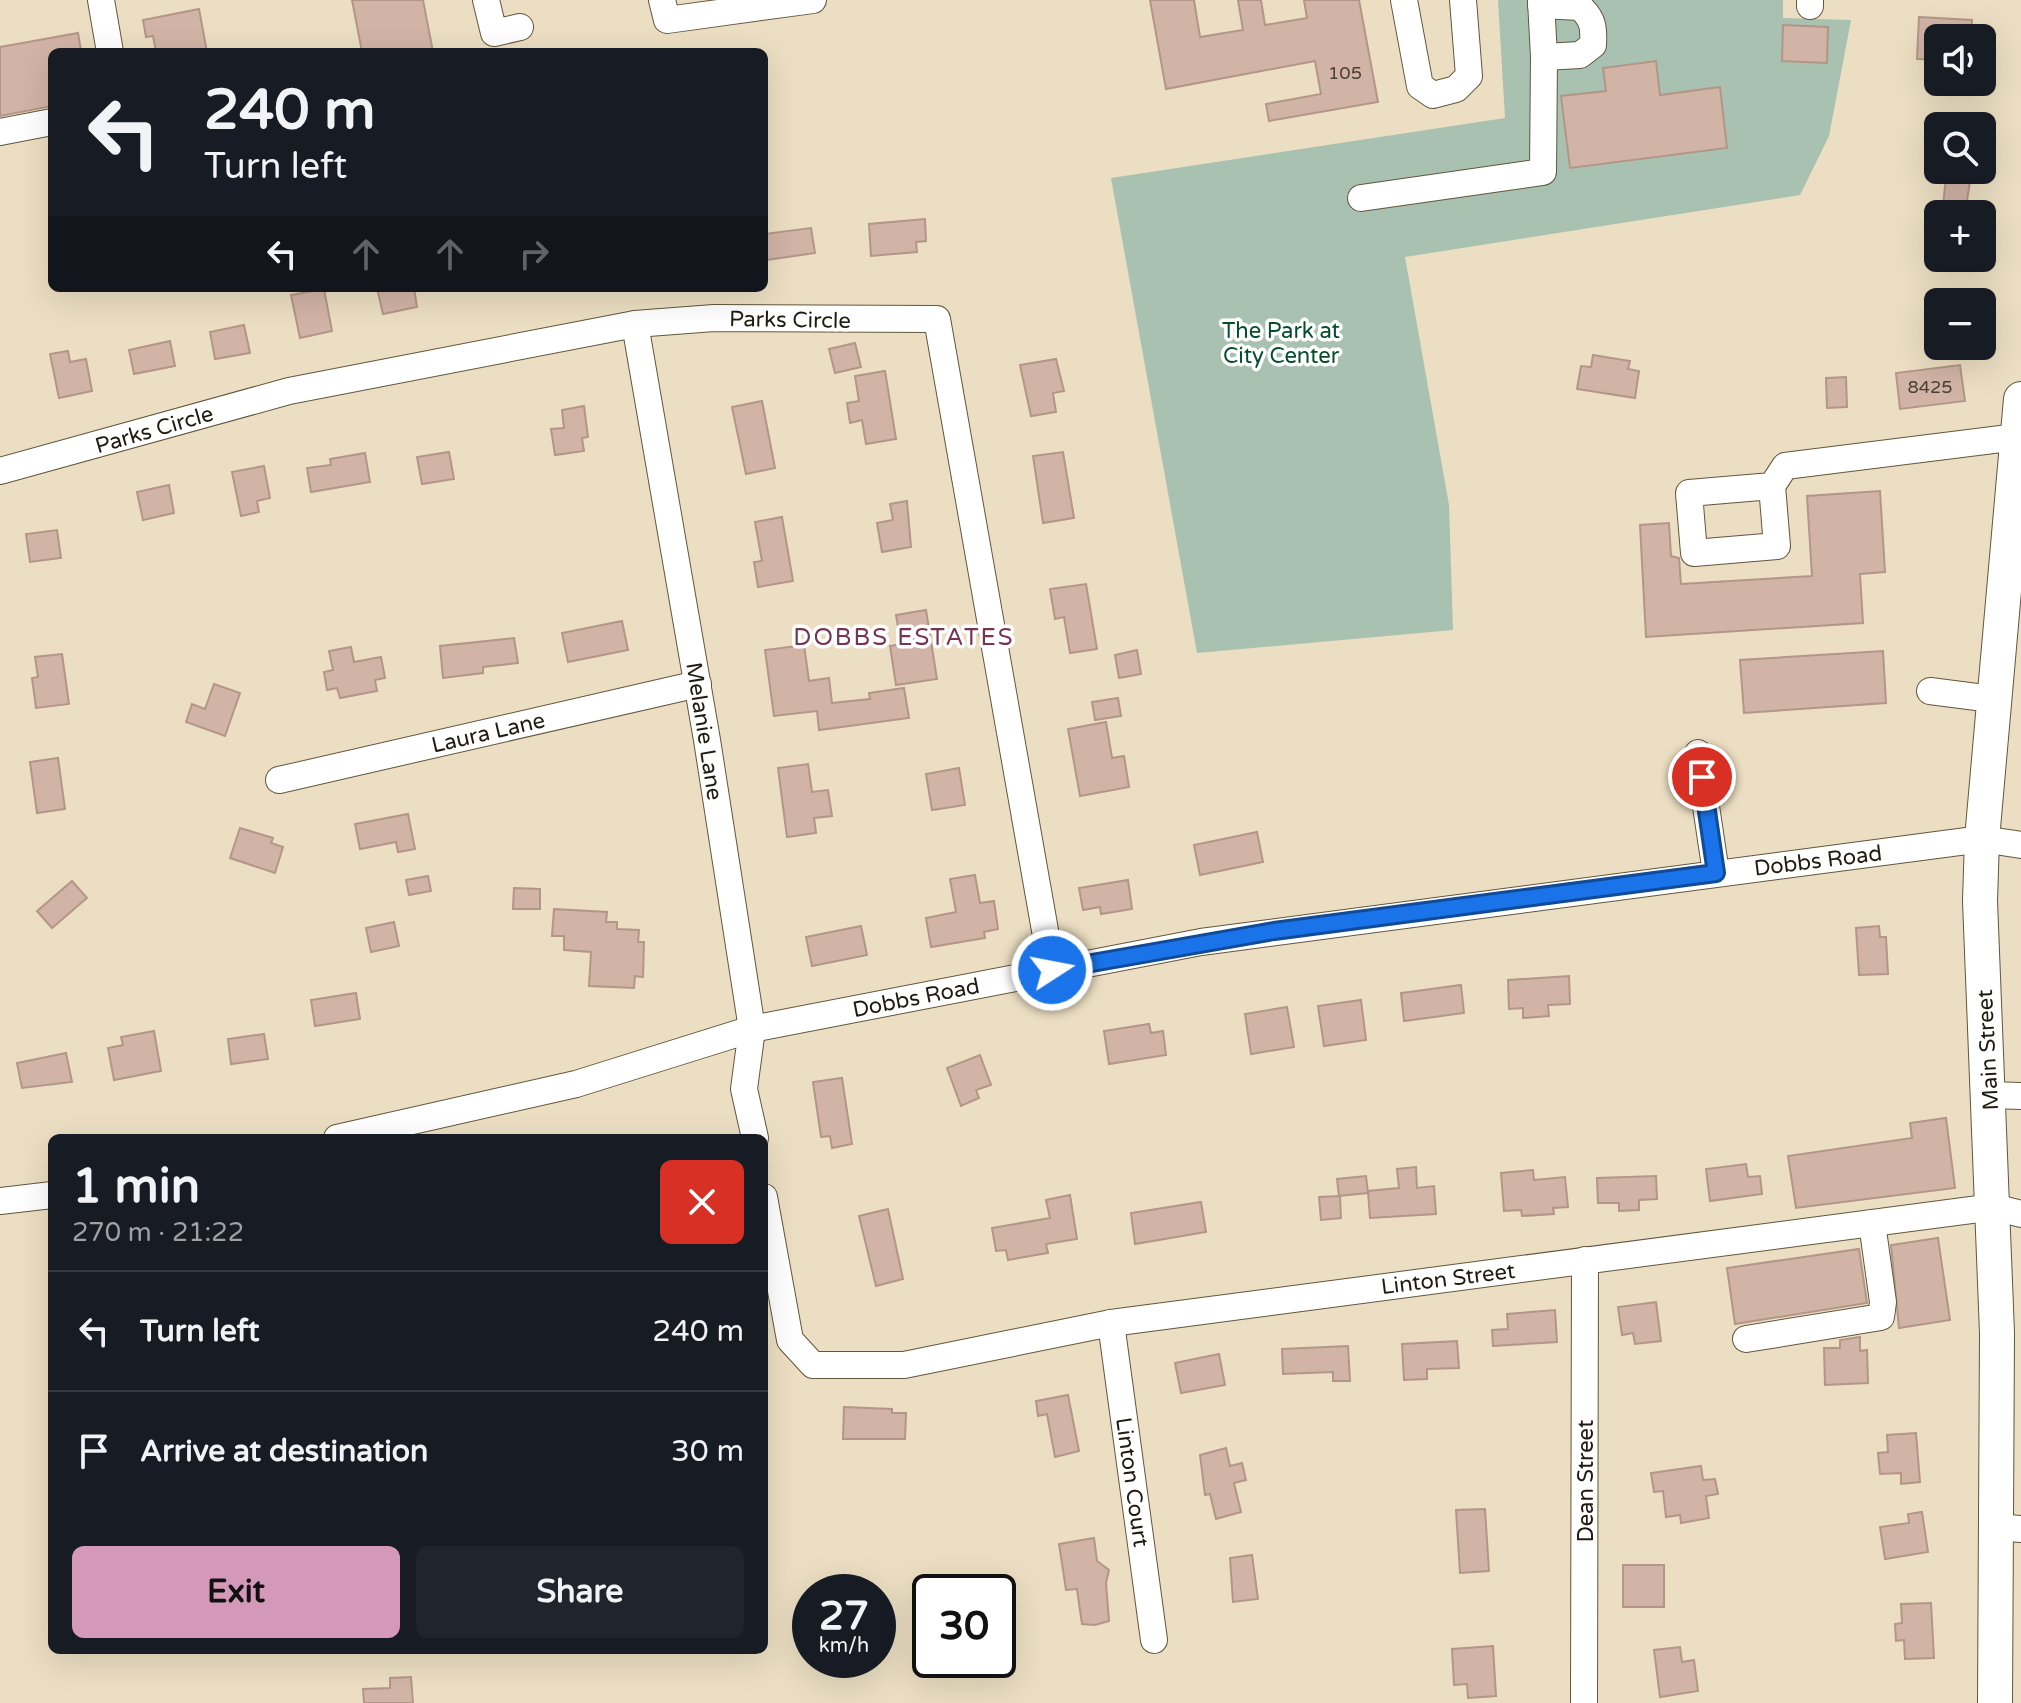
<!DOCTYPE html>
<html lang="en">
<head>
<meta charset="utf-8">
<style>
  :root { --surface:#171b24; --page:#20242c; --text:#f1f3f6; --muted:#9ea1a6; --line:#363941; --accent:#d498b9 }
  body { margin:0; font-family:"Varela Round",sans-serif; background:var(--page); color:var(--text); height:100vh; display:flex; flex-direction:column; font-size:30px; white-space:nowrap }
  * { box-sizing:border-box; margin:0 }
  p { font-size:26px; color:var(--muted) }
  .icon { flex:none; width:44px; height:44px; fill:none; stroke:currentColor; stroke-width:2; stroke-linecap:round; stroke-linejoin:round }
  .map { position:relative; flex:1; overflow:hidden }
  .panel { position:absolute; left:48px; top:1134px; width:720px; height:520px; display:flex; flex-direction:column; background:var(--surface); border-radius:12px; box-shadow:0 8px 32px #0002 }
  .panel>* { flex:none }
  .guide { position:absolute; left:48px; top:48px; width:720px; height:244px; border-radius:12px; box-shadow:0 8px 32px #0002; background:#171b24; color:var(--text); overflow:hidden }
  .controls { position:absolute; left:1924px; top:24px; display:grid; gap:16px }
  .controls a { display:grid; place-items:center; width:72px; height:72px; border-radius:12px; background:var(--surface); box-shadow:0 8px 32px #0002; font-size:40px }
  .speed { position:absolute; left:792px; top:1574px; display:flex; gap:16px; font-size:40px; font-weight:700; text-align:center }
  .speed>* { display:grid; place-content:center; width:104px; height:104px; border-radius:50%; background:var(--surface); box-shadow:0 8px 32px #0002; line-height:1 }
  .speed small { font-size:20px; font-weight:400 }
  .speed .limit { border:4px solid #111; border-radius:12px; background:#fff; color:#111 }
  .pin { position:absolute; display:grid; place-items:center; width:68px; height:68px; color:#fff; margin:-34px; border:4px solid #fff; border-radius:50%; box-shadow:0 2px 8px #0007 }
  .me { position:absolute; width:88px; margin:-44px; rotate:79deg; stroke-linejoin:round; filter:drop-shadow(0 0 6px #0008) }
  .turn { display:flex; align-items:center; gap:28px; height:168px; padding:0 24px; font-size:36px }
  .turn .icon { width:104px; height:104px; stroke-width:2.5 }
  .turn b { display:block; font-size:56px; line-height:68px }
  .lanes { display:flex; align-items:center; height:76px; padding:0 24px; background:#0003; justify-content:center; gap:40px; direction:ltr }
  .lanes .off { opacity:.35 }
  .round { display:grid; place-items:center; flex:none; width:84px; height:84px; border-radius:12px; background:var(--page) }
  .summary { display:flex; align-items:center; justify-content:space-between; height:136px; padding:0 24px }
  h1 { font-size:48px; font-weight:800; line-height:60px }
  .primary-button { display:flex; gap:16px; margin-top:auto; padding:16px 24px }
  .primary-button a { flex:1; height:92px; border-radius:12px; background:var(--accent); color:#111; font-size:32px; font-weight:800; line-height:92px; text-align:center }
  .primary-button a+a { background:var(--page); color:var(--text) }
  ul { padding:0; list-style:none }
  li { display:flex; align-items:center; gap:24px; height:120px; padding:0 24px; border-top:2px solid var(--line) }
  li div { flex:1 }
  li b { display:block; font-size:30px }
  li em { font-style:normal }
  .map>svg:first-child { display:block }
  .green { fill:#a8c1b1 }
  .building { fill:#d2b4a6; stroke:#b39688; stroke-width:2 }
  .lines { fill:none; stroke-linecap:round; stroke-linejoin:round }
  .minor-casing { stroke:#62563d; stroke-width:28 }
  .major-casing { stroke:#62563d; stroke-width:36 }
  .minor { stroke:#fff; stroke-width:26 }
  .major { stroke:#fff; stroke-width:34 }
  .route-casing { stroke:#114b97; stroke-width:20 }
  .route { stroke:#1a73e8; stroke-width:14 }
  .labels { text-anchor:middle; stroke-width:7; stroke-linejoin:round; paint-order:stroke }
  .number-label { font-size:18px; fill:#4c4136 }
  .street-label { font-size:22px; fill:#201b11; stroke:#fff }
  .park-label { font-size:22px; fill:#054d2d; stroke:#fff }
  .neighbourhood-label { font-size:24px; letter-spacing:2px; fill:#773451; stroke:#fff }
</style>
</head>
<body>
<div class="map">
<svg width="2021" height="1703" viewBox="0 0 2021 1703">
  <rect width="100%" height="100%" fill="#ebdec2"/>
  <path class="green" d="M 1498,0 L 1783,0 L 1783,18 L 1851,20 L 1829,136 L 1800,195 L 1405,257 L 1449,505 L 1453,630 L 1197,653 L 1111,178 L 1505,118 Z"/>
  <g class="building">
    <path d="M 352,0 L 423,0 L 433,52 L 362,52 Z"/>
    <path d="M 1150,0 L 1194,0 L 1200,37 L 1243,30 L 1238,0 L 1261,0 L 1265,25 L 1307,18 L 1304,0 L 1359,0 L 1378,102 L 1269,121 L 1266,104 L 1321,94 L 1315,61 L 1166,89 Z"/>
    <path d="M 199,9 L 207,52 L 156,52 L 153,36 L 146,37 L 143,20 Z"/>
    <path d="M 1919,17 L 1972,20 L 1971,38 L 1938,38 L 1938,60 L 1917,59 Z"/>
    <path d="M 1783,25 L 1828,27 L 1827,63 L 1782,61 Z"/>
    <path d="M 78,33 L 81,50 L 52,52 L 52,106 L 0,116 L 0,47 Z"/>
    <path d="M 1656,61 L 1660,95 L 1720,87 L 1727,148 L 1570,168 L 1561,96 L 1606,91 L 1603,68 Z"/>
    <path d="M 1946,178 L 1970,181 L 1965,214 L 1942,214 Z"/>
    <path d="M 925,219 L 926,241 L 916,242 L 917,252 L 871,256 L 869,224 Z"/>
    <path d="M 811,228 L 815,253 L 766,260 L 764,234 Z"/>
    <path d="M 377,288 L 414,288 L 417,307 L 383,314 Z"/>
    <path d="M 324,289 L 332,331 L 300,338 L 291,295 Z"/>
    <path d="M 244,325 L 250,353 L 215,359 L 210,332 Z"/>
    <path d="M 170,341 L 175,366 L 134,374 L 129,350 Z"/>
    <path d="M 855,343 L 861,367 L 835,373 L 829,349 Z"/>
    <path d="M 68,351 L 70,362 L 86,359 L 92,391 L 59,398 L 50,354 Z"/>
    <path d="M 1593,355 L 1630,361 L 1628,369 L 1639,371 L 1635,398 L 1577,389 L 1581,366 L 1591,367 Z"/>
    <path d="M 1056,359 L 1064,391 L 1053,393 L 1056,412 L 1031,416 L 1020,365 Z"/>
    <path d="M 1960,365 L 1965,401 L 1900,409 L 1896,373 Z"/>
    <path d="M 885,371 L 896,439 L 866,444 L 862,420 L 850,423 L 847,403 L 859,401 L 855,376 Z"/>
    <path d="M 1846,377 L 1847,407 L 1827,408 L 1826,378 Z"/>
    <path d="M 762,401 L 775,468 L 746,474 L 732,407 Z"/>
    <path d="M 584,406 L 588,437 L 582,438 L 584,451 L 555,455 L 551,429 L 564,428 L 562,410 Z"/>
    <path d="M 449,452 L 454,479 L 422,484 L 417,457 Z"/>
    <path d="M 1063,452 L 1074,518 L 1043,523 L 1033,456 Z"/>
    <path d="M 365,453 L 370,482 L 311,492 L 307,468 L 331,465 L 330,459 Z"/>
    <path d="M 264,466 L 270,498 L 257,501 L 259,512 L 241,516 L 232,472 Z"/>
    <path d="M 169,485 L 174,513 L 143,520 L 137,492 Z"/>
    <path d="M 1880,491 L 1885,572 L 1860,574 L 1863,623 L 1646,637 L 1640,525 L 1669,523 L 1671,556 L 1679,558 L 1681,584 L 1812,576 L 1807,496 Z"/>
    <path d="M 907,501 L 911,547 L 882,552 L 877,523 L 893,520 L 890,504 Z"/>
    <path d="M 782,517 L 793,581 L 758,587 L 754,562 L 762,561 L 755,522 Z"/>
    <path d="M 57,530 L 61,558 L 30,562 L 26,534 Z"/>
    <path d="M 1086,584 L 1097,649 L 1070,653 L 1064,617 L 1055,619 L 1050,589 Z"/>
    <path d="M 926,610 L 937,679 L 896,685 L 890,646 L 901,644 L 896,615 Z"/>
    <path d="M 622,621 L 628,650 L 568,662 L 562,633 Z"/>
    <path d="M 514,638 L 518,663 L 483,667 L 483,673 L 443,678 L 440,646 Z"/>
    <path d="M 804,645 L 809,681 L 829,678 L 832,703 L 870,699 L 869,693 L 904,688 L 909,718 L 819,730 L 817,711 L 774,716 L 765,650 Z"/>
    <path d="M 351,647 L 354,662 L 381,657 L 385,678 L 375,680 L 377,691 L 340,698 L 337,688 L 327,690 L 324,672 L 333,670 L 329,651 Z"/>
    <path d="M 1137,650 L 1141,674 L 1119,678 L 1115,655 Z"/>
    <path d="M 1883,651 L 1886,703 L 1744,713 L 1740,660 Z"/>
    <path d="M 62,654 L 69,704 L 36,708 L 32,678 L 38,677 L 35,657 Z"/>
    <path d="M 214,684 L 240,693 L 225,736 L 186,722 L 192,704 L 205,709 Z"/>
    <path d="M 1118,698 L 1121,716 L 1095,720 L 1092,702 Z"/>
    <path d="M 1106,722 L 1112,758 L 1124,756 L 1129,787 L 1080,796 L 1068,729 Z"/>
    <path d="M 58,758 L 65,809 L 37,813 L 30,762 Z"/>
    <path d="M 808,764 L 812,792 L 828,790 L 832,816 L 814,818 L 816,833 L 787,837 L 778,768 Z"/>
    <path d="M 959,768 L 965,805 L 932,810 L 926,774 Z"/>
    <path d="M 408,814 L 415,849 L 398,852 L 396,842 L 360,849 L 355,824 Z"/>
    <path d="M 240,828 L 273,838 L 271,843 L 283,847 L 275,873 L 230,858 Z"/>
    <path d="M 1257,832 L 1263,862 L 1200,875 L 1194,845 Z"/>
    <path d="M 975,875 L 980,903 L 994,901 L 998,929 L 984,932 L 985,938 L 931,947 L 926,918 L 956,912 L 950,879 Z"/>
    <path d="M 428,876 L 431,891 L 409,895 L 406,880 Z"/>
    <path d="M 1128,880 L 1132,909 L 1101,914 L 1100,907 L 1083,910 L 1079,888 Z"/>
    <path d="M 72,881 L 87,898 L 52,928 L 37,911 Z"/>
    <path d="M 514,888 L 540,889 L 540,909 L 513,909 Z"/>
    <path d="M 554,909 L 607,912 L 606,922 L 617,922 L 617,929 L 639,930 L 638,942 L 644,942 L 643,977 L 635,976 L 634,988 L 589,986 L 591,952 L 564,950 L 564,936 L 552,936 Z"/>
    <path d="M 394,922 L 399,946 L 371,952 L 366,928 Z"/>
    <path d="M 861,926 L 867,955 L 812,966 L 806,937 Z"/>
    <path d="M 1879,926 L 1880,937 L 1886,937 L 1888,974 L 1859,975 L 1856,928 Z"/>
    <path d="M 1569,976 L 1570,1004 L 1548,1005 L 1549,1016 L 1523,1018 L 1523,1008 L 1509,1009 L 1508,980 Z"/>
    <path d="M 1461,985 L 1464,1013 L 1404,1021 L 1401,993 Z"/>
    <path d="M 356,993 L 360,1019 L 315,1026 L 311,1000 Z"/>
    <path d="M 1361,1000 L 1366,1040 L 1324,1046 L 1318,1006 Z"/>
    <path d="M 1287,1007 L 1294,1047 L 1251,1054 L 1245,1014 Z"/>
    <path d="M 1149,1024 L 1151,1033 L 1163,1031 L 1166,1055 L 1109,1064 L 1104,1031 Z"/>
    <path d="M 154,1031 L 161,1071 L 114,1080 L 108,1048 L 123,1045 L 121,1037 Z"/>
    <path d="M 264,1034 L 268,1059 L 231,1064 L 228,1039 Z"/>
    <path d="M 66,1053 L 72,1082 L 22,1088 L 17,1063 Z"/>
    <path d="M 980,1055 L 991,1085 L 976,1090 L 979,1098 L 961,1106 L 947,1068 Z"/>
    <path d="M 842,1078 L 852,1144 L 832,1148 L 830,1136 L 821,1137 L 813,1082 Z"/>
    <path d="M 1946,1118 L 1955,1188 L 1796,1208 L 1788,1156 L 1912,1138 L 1910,1123 Z"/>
    <path d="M 1746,1164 L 1748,1177 L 1760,1176 L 1762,1194 L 1710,1201 L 1706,1169 Z"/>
    <path d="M 1416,1167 L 1417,1188 L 1434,1186 L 1436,1214 L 1370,1218 L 1368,1191 L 1399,1188 L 1397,1169 Z"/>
    <path d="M 1533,1170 L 1534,1180 L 1565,1177 L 1568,1207 L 1553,1208 L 1554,1214 L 1522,1216 L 1521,1210 L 1504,1211 L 1501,1173 Z"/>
    <path d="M 1366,1176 L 1368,1193 L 1339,1196 L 1337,1179 Z"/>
    <path d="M 1656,1176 L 1657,1199 L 1639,1200 L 1639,1210 L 1619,1211 L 1619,1203 L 1598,1203 L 1597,1178 Z"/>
    <path d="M 1070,1195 L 1077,1239 L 1046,1244 L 1048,1253 L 1008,1260 L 1006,1250 L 996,1251 L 992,1228 L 1050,1218 L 1046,1200 Z"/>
    <path d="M 1340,1196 L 1341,1218 L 1321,1220 L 1319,1197 Z"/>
    <path d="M 1201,1202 L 1206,1232 L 1135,1244 L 1131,1213 Z"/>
    <path d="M 888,1209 L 903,1279 L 876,1286 L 859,1216 Z"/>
    <path d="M 1938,1238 L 1950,1320 L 1899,1328 L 1891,1245 Z"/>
    <path d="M 1859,1249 L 1867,1303 L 1735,1324 L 1727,1268 Z"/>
    <path d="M 1656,1302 L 1661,1341 L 1635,1344 L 1633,1333 L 1622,1335 L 1618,1307 Z"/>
    <path d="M 1555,1310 L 1557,1342 L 1493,1346 L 1492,1330 L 1508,1329 L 1507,1314 Z"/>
    <path d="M 1860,1337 L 1860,1351 L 1867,1350 L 1868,1383 L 1825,1385 L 1824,1348 L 1840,1348 L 1840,1340 Z"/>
    <path d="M 1457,1341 L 1459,1368 L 1427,1369 L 1427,1379 L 1404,1380 L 1402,1344 Z"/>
    <path d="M 1348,1346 L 1350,1381 L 1333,1381 L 1333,1372 L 1283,1374 L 1282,1349 Z"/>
    <path d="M 1219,1354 L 1225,1385 L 1181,1393 L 1175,1363 Z"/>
    <path d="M 1068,1395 L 1079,1451 L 1055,1457 L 1047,1414 L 1038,1416 L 1036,1401 Z"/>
    <path d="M 844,1407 L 892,1409 L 892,1413 L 906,1413 L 905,1439 L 843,1439 Z"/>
    <path d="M 1916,1433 L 1920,1482 L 1901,1484 L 1901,1473 L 1880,1474 L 1878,1453 L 1888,1452 L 1887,1435 Z"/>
    <path d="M 1226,1448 L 1230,1466 L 1242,1463 L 1246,1480 L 1234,1483 L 1241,1512 L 1216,1519 L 1210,1494 L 1205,1495 L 1200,1455 Z"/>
    <path d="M 1701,1466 L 1703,1480 L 1715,1479 L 1718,1494 L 1706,1496 L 1709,1518 L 1681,1523 L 1680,1515 L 1666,1517 L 1663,1491 L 1654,1492 L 1651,1473 Z"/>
    <path d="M 1485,1509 L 1489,1571 L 1460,1573 L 1456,1510 Z"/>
    <path d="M 1922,1512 L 1928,1552 L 1885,1559 L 1880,1527 L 1909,1523 L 1908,1514 Z"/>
    <path d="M 1094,1538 L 1097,1561 L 1109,1570 L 1106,1583 L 1109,1621 L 1095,1625 L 1082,1624 L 1077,1589 L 1066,1590 L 1059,1544 Z"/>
    <path d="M 1252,1555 L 1258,1599 L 1233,1602 L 1230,1558 Z"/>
    <rect x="1623" y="1565" width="41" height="42"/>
    <path d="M 1931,1603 L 1934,1658 L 1905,1659 L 1904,1640 L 1896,1641 L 1895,1624 L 1902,1623 L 1901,1604 Z"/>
    <path d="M 1493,1646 L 1496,1696 L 1468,1698 L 1467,1684 L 1454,1685 L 1452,1649 Z"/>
    <path d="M 1680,1647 L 1682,1662 L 1694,1660 L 1698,1691 L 1660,1697 L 1654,1650 Z"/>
    <path d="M 411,1677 L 413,1703 L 364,1703 L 363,1689 L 390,1688 L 390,1678 Z"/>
  </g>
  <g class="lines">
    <defs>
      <g id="minor">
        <path d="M 101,0 L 110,52"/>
        <path d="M 486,0 L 494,33 L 520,27"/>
        <path d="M 662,0 L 667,20 L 813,0"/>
        <path d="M 1404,0 L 1420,86 L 1433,95 L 1456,89 L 1469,76 L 1463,0"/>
        <path d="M 1541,5 L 1580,7 C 1593,19 1594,27 1593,45 L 1580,55 L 1544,57"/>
        <path d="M 1810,6 L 1810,0"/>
        <path d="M 0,132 L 52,122"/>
        <path d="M 1361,198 L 1543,172 L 1544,57 L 1541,0"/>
        <path d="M 635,324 L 707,740 L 752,1029 L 744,1089 L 755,1138"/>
        <path d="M 0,471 L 289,391 L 635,324 L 714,318 L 937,319 L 1052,970"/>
        <path d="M 1772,486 L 1689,493 L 1694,553 L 1777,546 L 1772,486 L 1785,466 L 2017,437"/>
        <path d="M 1930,691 L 1992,699"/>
        <path d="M 1698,753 L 1716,873"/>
        <path d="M 279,780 L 698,684"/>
        <path d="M 1989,1095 L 2021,1096"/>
        <path d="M 337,1138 L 576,1084 L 752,1029 L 1201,942 L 1982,839 L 2021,845"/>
        <path d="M 764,1197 L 790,1340 L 813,1365 L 904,1365 L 1111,1323 L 1994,1207 L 2021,1214"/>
        <path d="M 0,1201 L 52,1195"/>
        <path d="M 1111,1323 L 1154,1640"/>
        <path d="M 1746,1339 L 1881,1317 L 1883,1302 L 1872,1223"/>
        <path d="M 1996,1527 L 2021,1529"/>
        <path d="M 1584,1703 L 1585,1260"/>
      </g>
      <path id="major" d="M 1995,1703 L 1997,1333 L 1980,901 L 1982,839 L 2021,399"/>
    </defs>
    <use href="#minor" class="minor-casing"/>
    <use href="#major" class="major-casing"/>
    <use href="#minor" class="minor"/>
    <use href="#major" class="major"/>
  </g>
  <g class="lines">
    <defs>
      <path id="route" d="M 1052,970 L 1274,931 L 1716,873 L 1702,777"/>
    </defs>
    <use href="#route" class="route-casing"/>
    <use href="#route" class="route"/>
  </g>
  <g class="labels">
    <g class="number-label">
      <text x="1345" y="79">105</text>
      <text x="1930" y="393">8425</text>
    </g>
    <g class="street-label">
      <text transform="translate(790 319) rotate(1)" y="8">Parks Circle</text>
      <text transform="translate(154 429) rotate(-16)" y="8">Parks Circle</text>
      <text transform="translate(705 731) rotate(81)" y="8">Melanie Lane</text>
      <text transform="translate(488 732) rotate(-13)" y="8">Laura Lane</text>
      <text transform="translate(1818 860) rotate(-7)" y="8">Dobbs Road</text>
      <text transform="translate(916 997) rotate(-11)" y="8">Dobbs Road</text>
      <text transform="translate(1987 1050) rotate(-93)" y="8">Main Street</text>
      <text transform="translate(1448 1278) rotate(-7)" y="8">Linton Street</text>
      <text transform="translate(1585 1481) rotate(-90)" y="8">Dean Street</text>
      <text transform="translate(1133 1482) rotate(82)" y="8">Linton Court</text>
    </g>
    <g class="park-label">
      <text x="1281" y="338">The Park at<tspan x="1281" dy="25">City Center</tspan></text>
    </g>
    <g class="neighbourhood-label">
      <text x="904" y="645">DOBBS ESTATES</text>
    </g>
  </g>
</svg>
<div class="controls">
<a><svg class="icon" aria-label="sound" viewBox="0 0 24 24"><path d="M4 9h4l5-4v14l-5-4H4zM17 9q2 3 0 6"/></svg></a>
<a><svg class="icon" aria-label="search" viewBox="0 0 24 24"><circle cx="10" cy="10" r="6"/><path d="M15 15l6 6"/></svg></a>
<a>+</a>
<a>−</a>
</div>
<div class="speed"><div>27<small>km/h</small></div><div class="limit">30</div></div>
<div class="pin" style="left:1702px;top:777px;background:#d93025"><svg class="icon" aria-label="arrive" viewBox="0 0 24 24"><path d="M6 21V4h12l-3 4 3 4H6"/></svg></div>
<svg class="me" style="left:1052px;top:970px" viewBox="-20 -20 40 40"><circle r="17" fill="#1a73e8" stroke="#fff" stroke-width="3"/><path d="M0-11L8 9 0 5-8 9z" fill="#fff"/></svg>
<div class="guide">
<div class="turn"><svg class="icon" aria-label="left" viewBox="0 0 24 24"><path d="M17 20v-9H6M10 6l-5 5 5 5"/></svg><div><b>240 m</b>Turn left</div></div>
<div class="lanes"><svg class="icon" aria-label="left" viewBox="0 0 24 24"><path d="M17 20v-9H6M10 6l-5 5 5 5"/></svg><svg class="icon off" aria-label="ahead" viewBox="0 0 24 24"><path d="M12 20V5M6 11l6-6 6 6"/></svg><svg class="icon off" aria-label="ahead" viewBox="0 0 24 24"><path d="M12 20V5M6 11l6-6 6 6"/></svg><svg class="icon off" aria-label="right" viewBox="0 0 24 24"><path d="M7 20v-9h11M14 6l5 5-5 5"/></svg></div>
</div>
<section class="panel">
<div class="summary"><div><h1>1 min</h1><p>270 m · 21:22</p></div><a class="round" style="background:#d93025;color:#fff"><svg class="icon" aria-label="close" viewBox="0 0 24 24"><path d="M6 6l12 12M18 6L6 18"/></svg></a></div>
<ul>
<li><svg class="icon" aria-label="left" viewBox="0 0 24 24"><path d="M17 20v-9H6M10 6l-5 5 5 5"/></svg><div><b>Turn left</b></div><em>240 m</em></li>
<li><svg class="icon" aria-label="arrive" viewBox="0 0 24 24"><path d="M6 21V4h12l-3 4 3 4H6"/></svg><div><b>Arrive at destination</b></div><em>30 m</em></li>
</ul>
<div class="primary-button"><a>Exit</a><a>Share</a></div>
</section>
</div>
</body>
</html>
